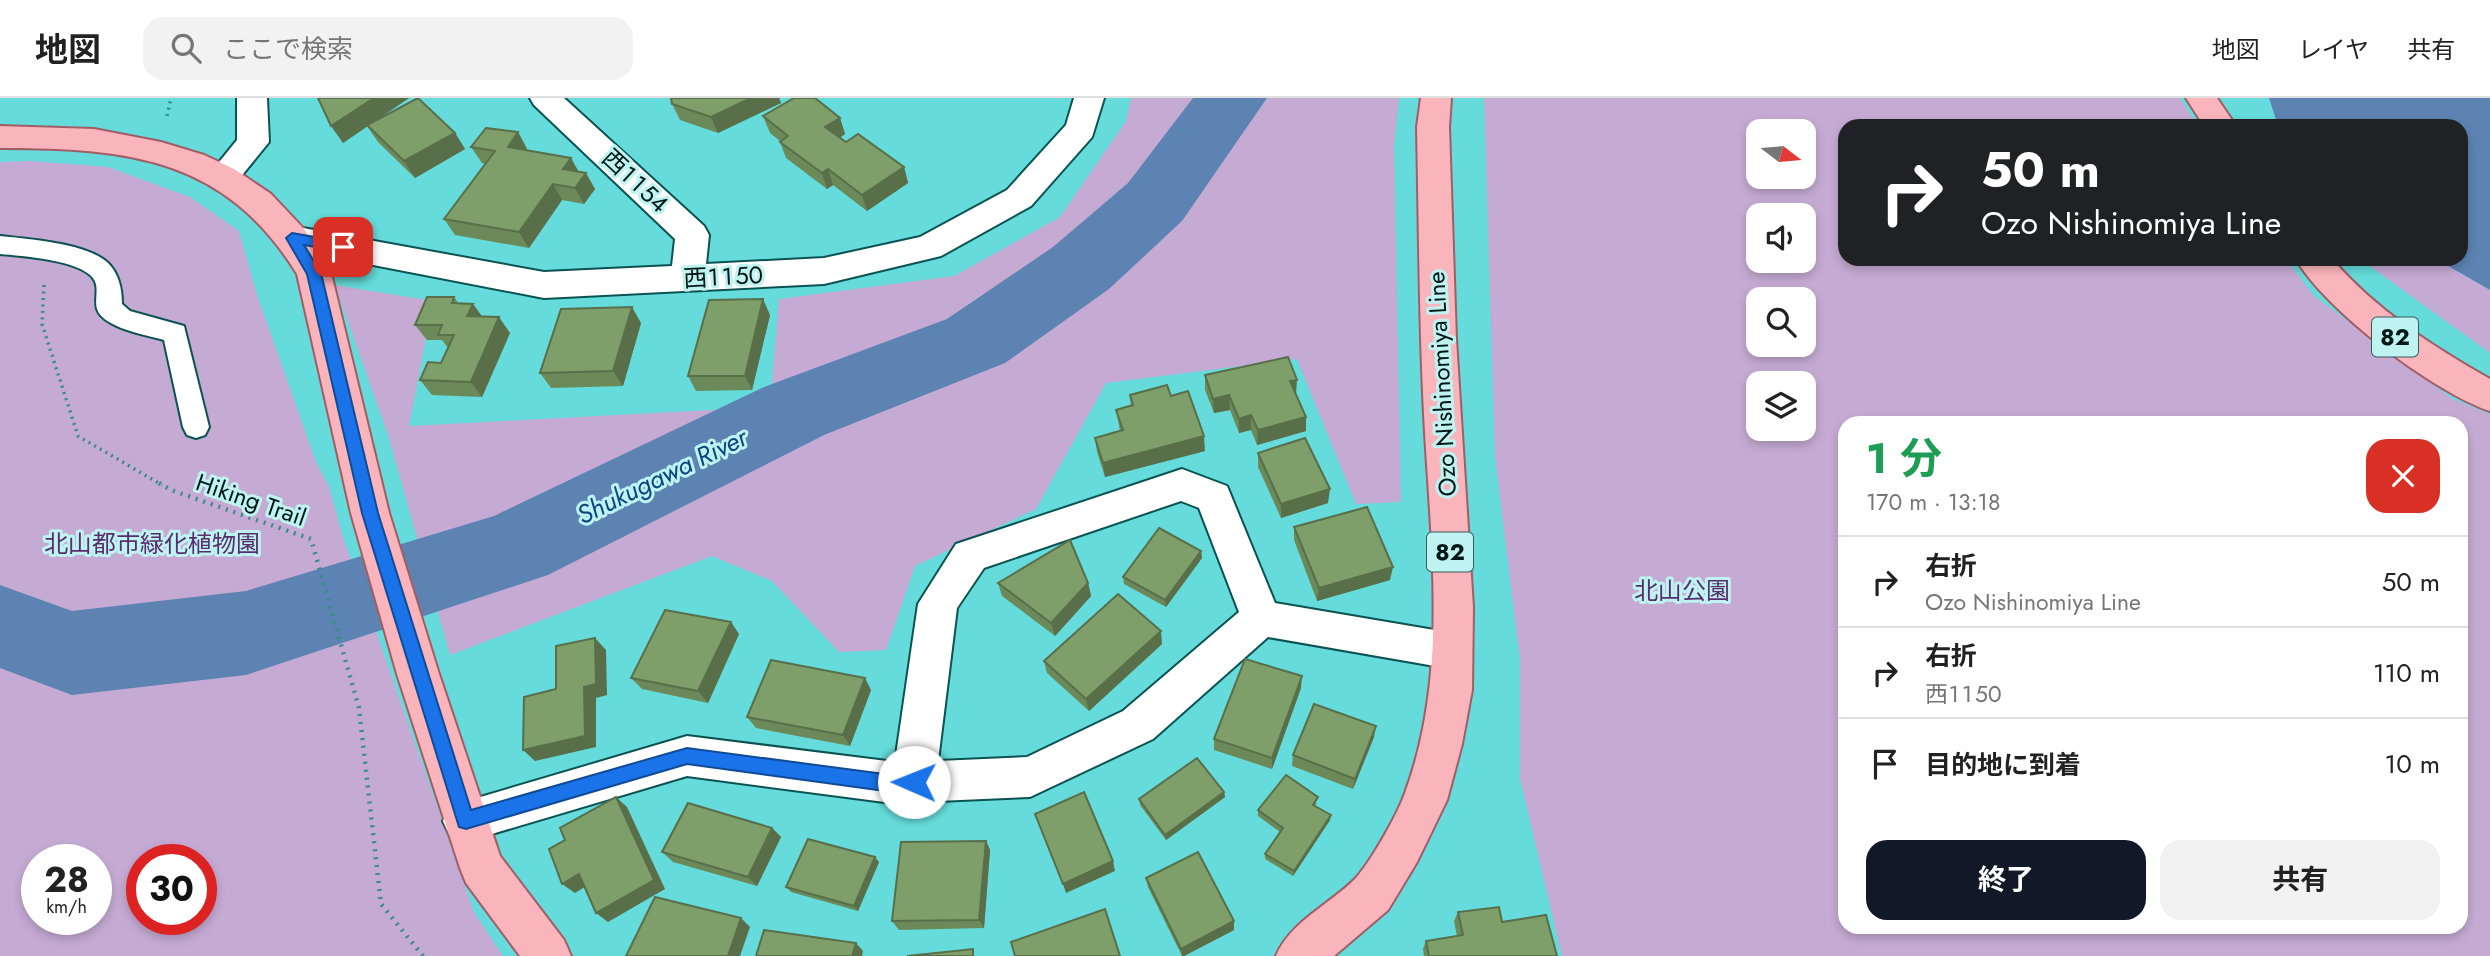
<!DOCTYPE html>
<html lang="ja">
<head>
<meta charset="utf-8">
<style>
  :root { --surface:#fff; --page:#f2f2f2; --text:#222; --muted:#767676; --line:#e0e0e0; --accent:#111827 }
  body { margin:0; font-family:Jost,"Noto Sans JP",sans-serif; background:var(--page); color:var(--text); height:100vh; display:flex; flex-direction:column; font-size:26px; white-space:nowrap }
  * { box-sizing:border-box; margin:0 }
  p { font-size:23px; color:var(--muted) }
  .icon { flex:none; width:38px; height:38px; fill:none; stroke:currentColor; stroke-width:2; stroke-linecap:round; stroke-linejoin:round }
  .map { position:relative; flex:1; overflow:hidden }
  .panel { position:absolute; left:1838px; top:318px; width:630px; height:518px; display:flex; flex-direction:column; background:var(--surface); border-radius:21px; box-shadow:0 4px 10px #0003 }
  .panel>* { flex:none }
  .banner { position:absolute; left:1838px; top:21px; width:630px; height:147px; border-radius:21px; box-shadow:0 4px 10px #0003; background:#202124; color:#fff; overflow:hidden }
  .needle { width:46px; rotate:106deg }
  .fabs { position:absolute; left:1746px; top:21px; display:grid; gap:14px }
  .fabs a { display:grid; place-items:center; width:70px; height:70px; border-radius:14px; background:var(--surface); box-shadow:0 4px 10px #0003; font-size:35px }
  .speed { position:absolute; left:21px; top:746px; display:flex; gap:14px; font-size:35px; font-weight:700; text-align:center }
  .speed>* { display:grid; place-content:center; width:91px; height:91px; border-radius:50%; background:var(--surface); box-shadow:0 4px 10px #0003; line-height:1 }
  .speed small { font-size:18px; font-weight:400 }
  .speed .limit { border:10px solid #d22; background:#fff; color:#111 }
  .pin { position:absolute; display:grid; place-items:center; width:60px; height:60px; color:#fff; margin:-30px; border-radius:14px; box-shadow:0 4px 10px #0006 }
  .me { position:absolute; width:77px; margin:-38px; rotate:271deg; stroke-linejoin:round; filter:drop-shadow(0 0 5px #0008) }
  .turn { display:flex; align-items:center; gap:24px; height:147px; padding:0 28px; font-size:32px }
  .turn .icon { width:91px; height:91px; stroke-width:2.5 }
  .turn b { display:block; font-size:49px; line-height:60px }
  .round { display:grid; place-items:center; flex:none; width:74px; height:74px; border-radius:21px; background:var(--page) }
  .head { display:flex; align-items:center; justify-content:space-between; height:119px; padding:0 28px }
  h1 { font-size:42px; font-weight:700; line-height:52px; color:#1e9e55 }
  .primary-button { display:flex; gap:14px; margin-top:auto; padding:14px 28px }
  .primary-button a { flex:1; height:80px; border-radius:21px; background:var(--accent); color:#fff; font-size:28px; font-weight:700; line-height:80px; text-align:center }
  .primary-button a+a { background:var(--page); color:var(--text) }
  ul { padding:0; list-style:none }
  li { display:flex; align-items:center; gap:21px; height:91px; padding:0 28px; border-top:2px solid var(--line) }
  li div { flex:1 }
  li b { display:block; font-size:26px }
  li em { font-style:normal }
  header { display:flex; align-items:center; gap:42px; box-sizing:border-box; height:98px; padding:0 35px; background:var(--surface); border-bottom:2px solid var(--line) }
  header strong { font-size:33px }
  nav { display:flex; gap:38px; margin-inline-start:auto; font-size:24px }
  .search { width:490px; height:63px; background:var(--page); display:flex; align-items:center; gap:18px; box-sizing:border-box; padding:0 24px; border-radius:21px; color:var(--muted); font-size:26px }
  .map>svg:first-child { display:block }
  .green { fill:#c5aad3; fill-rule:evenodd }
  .water { fill:#5c83b2 }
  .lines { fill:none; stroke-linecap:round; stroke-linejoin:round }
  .river { fill:#5c83b2; fill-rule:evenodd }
  .lane-casing { stroke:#0b5252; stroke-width:4 }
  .street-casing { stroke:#0b5252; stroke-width:4 }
  .primary-casing { stroke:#a15d65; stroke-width:4 }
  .path-far1 { stroke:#3b8b8a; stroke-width:3.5; stroke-dasharray:2 4.5; stroke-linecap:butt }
  .path { stroke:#3b8b8a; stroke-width:4.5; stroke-dasharray:2 6; stroke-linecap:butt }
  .lane { fill:#fff; fill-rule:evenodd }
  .street { fill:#fff; fill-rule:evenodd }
  .primary { fill:#fab4bc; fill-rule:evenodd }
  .wall { fill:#6c895a }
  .shaded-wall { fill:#586f4a }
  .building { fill:#7e9f69; stroke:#586f4a; stroke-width:2 }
  .route { fill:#1a73e8; stroke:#114b97; stroke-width:2 }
  .labels { text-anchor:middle; stroke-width:6; stroke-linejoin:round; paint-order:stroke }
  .shield { fill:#bef3f1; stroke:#395958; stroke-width:2 }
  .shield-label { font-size:23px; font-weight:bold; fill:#001717 }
  .street-label { font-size:24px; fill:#001717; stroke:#bef3f1 }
  .park-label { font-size:24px; fill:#592c6d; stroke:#bef3f1 }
  .water-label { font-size:26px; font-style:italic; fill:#0d4581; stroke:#bef3f1 }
</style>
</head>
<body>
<header>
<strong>地図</strong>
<div class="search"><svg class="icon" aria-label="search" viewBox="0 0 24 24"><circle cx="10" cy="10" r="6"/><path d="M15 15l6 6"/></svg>ここで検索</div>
<nav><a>地図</a><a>レイヤ</a><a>共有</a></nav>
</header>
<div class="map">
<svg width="2490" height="858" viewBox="0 0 2490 858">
  <rect width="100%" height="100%" fill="#65dcdb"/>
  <g class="green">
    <path d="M 1131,0 L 1399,0 L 1394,48 L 1401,404 L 1356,406 L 1297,261 L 1106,285 L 1036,411 L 915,468 L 886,552 L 839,554 L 772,483 L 712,458 L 450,557 L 388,337 L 335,187 L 433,203 L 409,328 L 770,309 L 779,201 L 954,178 L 1060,119 L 1126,23 Z"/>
    <path d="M 1484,0 L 2180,0 L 2198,28 L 1844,28 L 1844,161 L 2286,161 L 2314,198 L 2453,301 L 2490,316 L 2490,858 L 1562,858 L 1520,681 L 1520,562 L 1495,359 ZM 1759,33 L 1804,33 L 1804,79 L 1759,79 ZM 1759,117 L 1804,117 L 1804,163 L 1759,163 ZM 1759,201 L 1804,201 L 1804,247 L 1759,247 ZM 1759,285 L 1804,285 L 1804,331 L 1759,331 ZM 1844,326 L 2460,326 L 2460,830 L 1844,830 Z"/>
    <path d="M 30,63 L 108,69 L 190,99 L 239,133 L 257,197 L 316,364 L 329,389 L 343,439 L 474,814 L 503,858 L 0,858 L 0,64 ZM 37,761 L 96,761 L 96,821 L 37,821 ZM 142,761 L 201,761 L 201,821 L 142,821 Z"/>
    <path d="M 2360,161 L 2436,161 L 2490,192 L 2490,255 Z"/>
  </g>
  <path class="water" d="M 2269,0 L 2490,0 L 2490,192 L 2436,161 L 2460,161 L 2460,28 L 2278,28 Z"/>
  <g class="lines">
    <path class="river" d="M 1193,0 L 1267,0 L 1182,123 L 1109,191 L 1005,265 L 824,337 L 548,477 L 246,577 L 72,597 L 0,570 L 0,487 L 72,513 L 246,493 L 494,418 L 764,289 L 947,221 L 1053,149 L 1128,85 Z"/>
    <defs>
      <path id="lane" d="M 0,138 C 28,141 87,145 108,165 C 119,176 122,191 122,206 L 130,213 L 184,228 L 209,329 L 205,337 L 196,340 L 187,337 L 183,329 L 164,242 C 147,237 103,230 97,211 C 94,201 100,189 93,180 C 79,162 22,158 0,156 Z"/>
      <g id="street">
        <path d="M 237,0 L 267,0 L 269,44 L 234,87 L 223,90 L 212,87 L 207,79 L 237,42 Z"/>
        <path d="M 530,0 L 564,0 L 704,128 L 709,137 L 706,166 L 824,160 L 920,139 L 1007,92 L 1066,27 L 1074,0 L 1104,0 L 1092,39 L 1031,108 L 941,158 L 824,186 L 544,200 L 280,149 L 275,140 L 280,131 L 292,128 L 544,174 L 672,168 L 675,141 L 534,7 Z"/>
        <path d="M 1182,371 L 1227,388 L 1275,505 L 1452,535 L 1466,540 L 1472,553 L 1466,566 L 1452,571 L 1268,539 L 1153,641 L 1030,699 L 892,705 L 687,678 L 465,744 L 450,738 L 443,723 L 450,708 L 687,638 L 895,664 L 918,506 L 956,446 ZM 1181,403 L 1199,410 L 1239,514 L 1123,613 L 1027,659 L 938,663 L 957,510 L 984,470 Z"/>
      </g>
      <g id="primary">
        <path d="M 1421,0 L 1451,0 L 1449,29 L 1456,241 L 1473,509 L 1472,592 L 1462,646 L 1447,702 L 1417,764 L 1388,812 L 1334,858 L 1276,858 C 1290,824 1329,807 1355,781 C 1370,765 1398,716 1405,695 C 1450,574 1430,441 1424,316 C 1419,220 1419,125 1417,29 Z"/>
        <path d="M 2186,0 L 2217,0 L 2236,28 L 2204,28 Z"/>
        <path d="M 0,28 L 94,31 L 161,44 L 204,57 L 234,71 L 271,96 L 304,131 L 331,175 L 389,415 L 439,576 L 500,758 L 564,842 L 571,858 L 520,858 L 466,785 L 460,770 L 397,576 L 351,415 L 297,176 C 225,59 127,50 0,50 Z"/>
        <path d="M 2296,161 L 2332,161 C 2376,212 2432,248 2490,281 L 2490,313 C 2435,295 2325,212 2296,161 Z"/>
      </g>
    </defs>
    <use href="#lane" class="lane-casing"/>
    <use href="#street" class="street-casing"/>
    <use href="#primary" class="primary-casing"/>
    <g class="path-far1">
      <path d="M 167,18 L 171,0"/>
      <path d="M 44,187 L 42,226 L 78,338 L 162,387"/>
    </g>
    <path class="path" d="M 159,385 L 171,392 L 311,441 L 359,610 L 381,806 L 423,858"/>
    <use href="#lane" class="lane"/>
    <use href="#street" class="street"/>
    <use href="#primary" class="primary"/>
  </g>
  <g class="wall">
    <path d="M 318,0 L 409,0 L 376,22 L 455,35 L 465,51 L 415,80 L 378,44 L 367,28 L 343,45 Z"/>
    <path d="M 671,0 L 779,0 L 781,5 L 718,35 L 680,22 L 672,6 Z"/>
    <path d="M 763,18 L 840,20 L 845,36 L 840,40 L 846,44 L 904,69 L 908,85 L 867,113 L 833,87 L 827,91 L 786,60 L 780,44 L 780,43 L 770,35 Z"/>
    <path d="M 518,34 L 527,51 L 526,52 L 578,73 L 595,91 L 584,106 L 562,102 L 529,150 L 455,137 L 444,121 L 485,66 L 482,65 L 471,49 Z"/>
    <path d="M 454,199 L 459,206 L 473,206 L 482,219 L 510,235 L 482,299 L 432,297 L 420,282 L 441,265 L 448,250 L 442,242 L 427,242 L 415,227 Z"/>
    <path d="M 770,217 L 752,292 L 696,293 L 688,278 Z"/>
    <path d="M 641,225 L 623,288 L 551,290 L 540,275 Z"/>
    <path d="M 1205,277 L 1296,295 L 1306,333 L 1257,347 L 1251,332 L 1239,335 L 1230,312 L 1214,315 L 1205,292 Z"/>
    <path d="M 1130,297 L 1171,298 L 1205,353 L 1105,379 L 1097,354 L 1095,340 L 1120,333 L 1116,312 L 1131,308 Z"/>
    <path d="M 1258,355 L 1328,405 L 1281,420 L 1258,369 Z"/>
    <path d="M 1294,429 L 1390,482 L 1317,503 L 1294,442 Z"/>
    <path d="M 1201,453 L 1202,460 L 1166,509 L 1124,486 L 1123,479 Z"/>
    <path d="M 998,485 L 1088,485 L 1091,498 L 1055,538 L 1002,498 Z"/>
    <path d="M 739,536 L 708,605 L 642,591 L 631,580 Z"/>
    <path d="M 1162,546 L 1089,613 L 1047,575 L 1044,563 Z"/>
    <path d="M 1301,590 L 1272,671 L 1214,652 L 1214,641 Z"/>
    <path d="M 871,592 L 850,648 L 756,630 L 747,619 Z"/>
    <path d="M 1374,639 L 1353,691 L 1292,668 L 1293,657 Z"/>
    <path d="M 1224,694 L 1225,699 L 1166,742 L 1140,707 L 1139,701 Z"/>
    <path d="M 1317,705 L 1315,708 L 1330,722 L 1293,778 L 1265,761 L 1265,756 L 1280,734 L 1258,718 L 1258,712 Z"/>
    <path d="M 772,730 L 781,739 L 757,788 L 673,764 L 662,754 Z"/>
    <path d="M 986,743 L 990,752 L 984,830 L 899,832 L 892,823 Z"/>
    <path d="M 879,764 L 858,813 L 791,794 L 786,789 Z"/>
    <path d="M 1146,780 L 1234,832 L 1184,858 L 1182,858 L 1148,789 Z"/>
    <path d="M 1458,814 L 1502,824 L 1557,858 L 1424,858 L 1423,851 L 1426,843 L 1457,838 L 1454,823 Z"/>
  </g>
  <g class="shaded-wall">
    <path d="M 374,0 L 409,0 L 343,45 L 331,28 Z"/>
    <path d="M 751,0 L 779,0 L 781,5 L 718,35 L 711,19 Z"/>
    <path d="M 840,20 L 845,36 L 831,45 L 825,29 Z"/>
    <path d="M 518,34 L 527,51 L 518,65 L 508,49 Z"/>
    <path d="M 455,35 L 465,51 L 415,80 L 404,63 Z"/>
    <path d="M 571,60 L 580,76 L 563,71 Z"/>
    <path d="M 904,69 L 908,85 L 867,113 L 862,97 Z"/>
    <path d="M 828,71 L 833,87 L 827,91 L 822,75 Z"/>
    <path d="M 586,75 L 595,91 L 584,106 L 575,90 Z"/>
    <path d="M 553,86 L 562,102 L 529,150 L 519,134 Z"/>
    <path d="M 763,201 L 770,217 L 752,292 L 745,278 Z"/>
    <path d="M 473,206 L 484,221 L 467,218 Z"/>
    <path d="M 632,209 L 641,225 L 623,288 L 613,273 Z"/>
    <path d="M 499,219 L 510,235 L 482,299 L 471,284 Z"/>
    <path d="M 1297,282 L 1296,296 L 1290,283 Z"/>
    <path d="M 1229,297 L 1230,312 L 1214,315 L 1213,301 Z"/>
    <path d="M 1251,317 L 1251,332 L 1239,335 L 1239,321 Z"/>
    <path d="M 1306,319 L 1306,333 L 1257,347 L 1258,332 Z"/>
    <path d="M 1204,338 L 1205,353 L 1105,379 L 1103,365 Z"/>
    <path d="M 1330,391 L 1328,405 L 1281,420 L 1281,406 Z"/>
    <path d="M 1201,453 L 1202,460 L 1166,509 L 1165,502 Z"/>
    <path d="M 1393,469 L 1390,482 L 1317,503 L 1319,490 Z"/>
    <path d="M 1088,485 L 1091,498 L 1055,538 L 1051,525 Z"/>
    <path d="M 731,524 L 739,536 L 708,605 L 698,593 Z"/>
    <path d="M 1161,533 L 1162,546 L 1089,613 L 1086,601 Z"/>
    <path d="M 595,540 L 606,552 L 607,597 L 596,600 L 596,649 L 535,663 L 523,652 L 584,589 Z"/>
    <path d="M 1302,578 L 1301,590 L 1272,671 L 1272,660 Z"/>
    <path d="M 865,580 L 871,592 L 850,648 L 843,637 Z"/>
    <path d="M 1376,628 L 1374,639 L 1353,691 L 1355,681 Z"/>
    <path d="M 1224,694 L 1225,699 L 1166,742 L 1165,737 Z"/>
    <path d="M 616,699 L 627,709 L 665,791 L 608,824 L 596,815 Z"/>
    <path d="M 1331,717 L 1330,722 L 1293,778 L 1294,773 Z"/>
    <path d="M 772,730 L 781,739 L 757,788 L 748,779 Z"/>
    <path d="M 986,743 L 990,752 L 984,830 L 979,822 Z"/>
    <path d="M 875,759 L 879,764 L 858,813 L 854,808 Z"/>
    <path d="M 1113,763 L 1115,773 L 1066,795 L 1063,786 Z"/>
    <path d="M 579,776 L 591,785 L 575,795 L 562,786 Z"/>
    <path d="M 741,820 L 750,829 L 740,858 L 728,858 Z"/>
    <path d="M 1234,823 L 1234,832 L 1184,858 L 1182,858 L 1181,851 Z"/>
    <path d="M 856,845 L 863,853 L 862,858 L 852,858 Z"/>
  </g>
  <g class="building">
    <path d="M 318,0 L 374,0 L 331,28 Z"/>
    <path d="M 418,0 L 455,35 L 404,63 L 367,27 Z"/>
    <path d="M 671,0 L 751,0 L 711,19 L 672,6 Z"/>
    <path d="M 794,0 L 815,0 L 840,20 L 825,29 L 846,44 L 858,36 L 904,69 L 862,97 L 828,71 L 822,75 L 780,44 L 788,38 L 763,18 Z"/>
    <path d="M 486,30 L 518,34 L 508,49 L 571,60 L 563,71 L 586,75 L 575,90 L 553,86 L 519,134 L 444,121 L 495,53 L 471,49 Z"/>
    <path d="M 427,199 L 454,199 L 452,205 L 473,206 L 467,218 L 499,219 L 471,284 L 420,282 L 428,264 L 441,265 L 454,237 L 438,237 L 442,227 L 415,227 Z"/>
    <path d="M 763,201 L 745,278 L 688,278 L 709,202 Z"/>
    <path d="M 632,209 L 613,273 L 540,275 L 561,211 Z"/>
    <path d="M 1288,259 L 1297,282 L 1290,283 L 1306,319 L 1258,332 L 1251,317 L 1239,321 L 1229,297 L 1213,301 L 1205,277 Z"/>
    <path d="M 1167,287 L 1171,298 L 1188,293 L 1204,338 L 1103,365 L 1095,340 L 1123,332 L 1116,312 L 1133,307 L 1130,297 Z"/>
    <path d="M 1305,340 L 1330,391 L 1281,406 L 1258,355 Z"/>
    <path d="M 1367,409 L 1393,469 L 1319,490 L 1294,429 Z"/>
    <path d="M 1159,430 L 1201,453 L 1165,502 L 1123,479 Z"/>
    <path d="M 1070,442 L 1088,485 L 1051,525 L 998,485 Z"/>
    <path d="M 1118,496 L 1161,533 L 1086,601 L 1044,563 Z"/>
    <path d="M 665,512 L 731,524 L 698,593 L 631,580 Z"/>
    <path d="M 595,540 L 596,586 L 584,589 L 585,638 L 523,652 L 524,599 L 556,591 L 556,548 Z"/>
    <path d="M 1245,561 L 1302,578 L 1272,660 L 1214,641 Z"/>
    <path d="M 771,562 L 865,580 L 843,637 L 747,619 Z"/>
    <path d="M 1314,606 L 1376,628 L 1355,681 L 1293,657 Z"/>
    <path d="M 1197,660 L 1224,694 L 1165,737 L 1139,701 Z"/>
    <path d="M 1286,677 L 1318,699 L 1313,707 L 1331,717 L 1294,773 L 1265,756 L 1283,730 L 1258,712 Z"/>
    <path d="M 1084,694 L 1113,763 L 1063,786 L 1035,716 Z"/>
    <path d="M 616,699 L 654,782 L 596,815 L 579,776 L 562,786 L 549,751 L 565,742 L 560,730 Z"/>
    <path d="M 688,705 L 772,730 L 748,779 L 662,754 Z"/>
    <path d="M 808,741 L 875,759 L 854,808 L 786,789 Z"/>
    <path d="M 986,743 L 979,822 L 892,823 L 901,744 Z"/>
    <path d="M 1198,754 L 1234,823 L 1181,851 L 1146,780 Z"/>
    <path d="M 655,799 L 741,820 L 728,858 L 626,858 Z"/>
    <path d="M 1499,809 L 1502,824 L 1546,817 L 1557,858 L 1429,858 L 1426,843 L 1463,837 L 1458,814 Z"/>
    <path d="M 1105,811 L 1120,858 L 1015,858 L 1011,844 Z"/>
    <path d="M 764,832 L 856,845 L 852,858 L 756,858 Z"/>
    <path d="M 973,851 L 973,858 L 907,858 Z"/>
  </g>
  <path class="route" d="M 292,135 L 343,144 L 350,149 L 343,154 L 304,147 L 321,175 L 378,415 L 471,712 L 687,650 L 892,677 L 914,676 L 920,678 L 923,684 L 920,690 L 892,694 L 687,666 L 466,731 L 459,729 L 362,415 L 307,176 L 286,140 Z"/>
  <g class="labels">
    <g class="shield">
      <rect x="2372" y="219.5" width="46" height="39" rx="5"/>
      <rect x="1427" y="434.5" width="46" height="39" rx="5"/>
    </g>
    <g class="shield-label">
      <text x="2395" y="247">82</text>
      <text x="1450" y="462">82</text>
    </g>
    <g class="street-label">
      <text transform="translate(635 83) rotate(43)" y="8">西１１５４</text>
      <text transform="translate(723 179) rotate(-3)" y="8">西１１５０</text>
      <text transform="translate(1442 286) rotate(-93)" y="8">Ozo Nishinomiya Line</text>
      <text transform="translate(251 402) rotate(19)" y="8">Hiking Trail</text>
    </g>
    <g class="park-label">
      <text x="152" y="454">北山都市緑化植物園</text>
      <text x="1682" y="501">北山公園</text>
    </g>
    <g class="water-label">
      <text transform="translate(662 378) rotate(-26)" y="9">Shukugawa River</text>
    </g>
  </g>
</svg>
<div class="fabs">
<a><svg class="needle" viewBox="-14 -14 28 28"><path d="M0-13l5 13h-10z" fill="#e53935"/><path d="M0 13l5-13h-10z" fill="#767676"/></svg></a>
<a><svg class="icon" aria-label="sound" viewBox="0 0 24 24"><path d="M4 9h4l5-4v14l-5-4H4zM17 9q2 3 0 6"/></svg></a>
<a><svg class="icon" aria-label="search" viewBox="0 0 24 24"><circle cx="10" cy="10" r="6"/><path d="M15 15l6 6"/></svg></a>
<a><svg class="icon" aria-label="layers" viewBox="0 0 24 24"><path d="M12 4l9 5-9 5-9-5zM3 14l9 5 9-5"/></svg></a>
</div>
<div class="speed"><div>28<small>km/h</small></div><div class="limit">30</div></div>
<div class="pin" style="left:343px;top:149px;background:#d93025"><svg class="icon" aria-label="arrive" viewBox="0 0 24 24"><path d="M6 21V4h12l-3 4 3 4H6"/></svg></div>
<svg class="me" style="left:914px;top:684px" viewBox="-20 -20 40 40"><circle r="19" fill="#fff"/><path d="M0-13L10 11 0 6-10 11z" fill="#1a73e8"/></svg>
<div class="banner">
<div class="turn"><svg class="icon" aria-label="right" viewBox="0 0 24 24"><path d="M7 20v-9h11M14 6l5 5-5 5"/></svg><div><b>50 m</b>Ozo Nishinomiya Line</div></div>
</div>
<section class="panel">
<div class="head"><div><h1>1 分</h1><p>170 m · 13:18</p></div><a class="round" style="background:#d93025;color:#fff"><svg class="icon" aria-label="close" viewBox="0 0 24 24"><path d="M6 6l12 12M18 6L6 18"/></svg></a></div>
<ul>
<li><svg class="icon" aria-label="right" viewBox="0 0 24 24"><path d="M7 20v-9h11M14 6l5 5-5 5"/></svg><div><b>右折</b><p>Ozo Nishinomiya Line</p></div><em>50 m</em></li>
<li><svg class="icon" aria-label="right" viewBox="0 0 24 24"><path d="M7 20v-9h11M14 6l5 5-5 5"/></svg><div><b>右折</b><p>西１１５０</p></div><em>110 m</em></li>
<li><svg class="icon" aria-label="arrive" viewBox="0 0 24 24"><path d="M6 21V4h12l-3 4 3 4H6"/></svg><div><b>目的地に到着</b></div><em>10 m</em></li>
</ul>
<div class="primary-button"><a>終了</a><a>共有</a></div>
</section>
</div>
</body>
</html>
